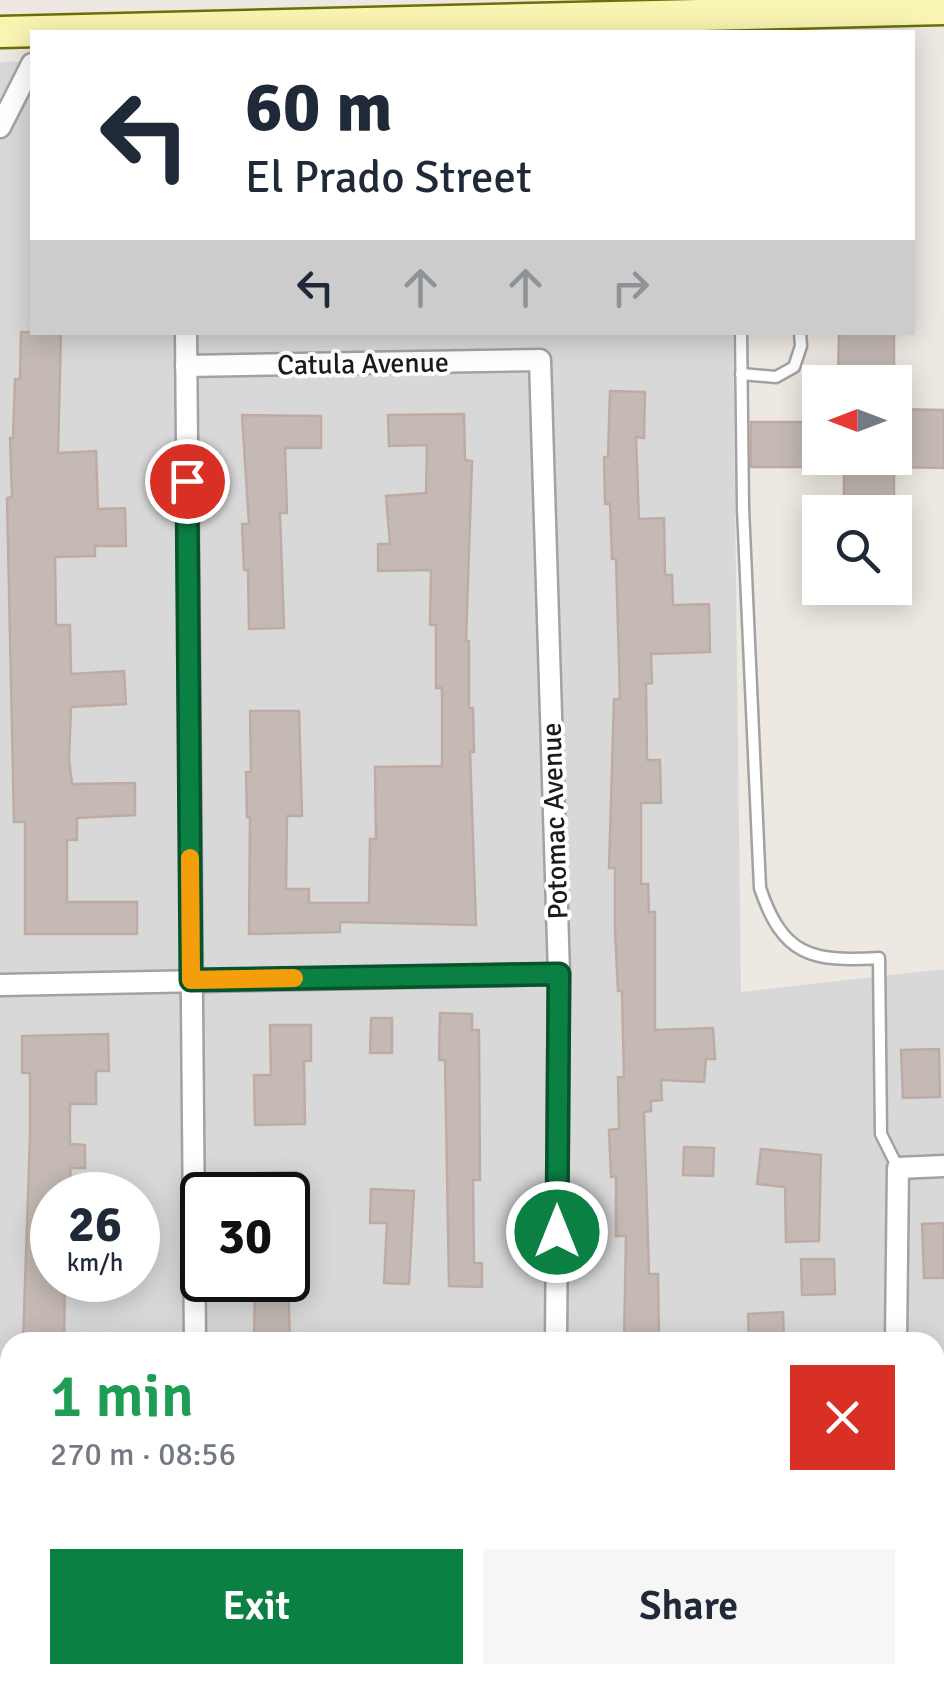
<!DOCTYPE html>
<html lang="en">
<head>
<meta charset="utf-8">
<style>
  :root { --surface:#fff; --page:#f6f6f7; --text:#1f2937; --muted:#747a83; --accent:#0b8043 }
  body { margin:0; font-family:Signika,sans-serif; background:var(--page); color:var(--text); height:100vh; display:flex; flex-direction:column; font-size:38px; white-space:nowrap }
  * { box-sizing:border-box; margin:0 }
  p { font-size:32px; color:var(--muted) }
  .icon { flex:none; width:55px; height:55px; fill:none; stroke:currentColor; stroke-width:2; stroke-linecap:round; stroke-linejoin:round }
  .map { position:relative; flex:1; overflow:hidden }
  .sheet { position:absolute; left:0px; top:1332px; width:945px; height:352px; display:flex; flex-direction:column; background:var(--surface); border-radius:30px 30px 0 0; box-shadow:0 5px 25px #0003 }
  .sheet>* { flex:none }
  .guide { position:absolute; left:30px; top:30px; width:885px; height:305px; border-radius:0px; box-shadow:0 5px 25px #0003; background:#fff; color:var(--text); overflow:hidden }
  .needle { width:65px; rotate:270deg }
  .controls { position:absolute; left:802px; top:365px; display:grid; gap:20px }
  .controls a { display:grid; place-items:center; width:110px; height:110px; border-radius:0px; background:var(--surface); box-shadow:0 5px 25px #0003; font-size:50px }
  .speed { position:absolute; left:30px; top:1172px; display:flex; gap:20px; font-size:50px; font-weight:700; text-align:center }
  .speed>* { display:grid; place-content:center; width:130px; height:130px; border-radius:50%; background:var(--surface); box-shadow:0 5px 25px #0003; line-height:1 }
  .speed small { font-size:25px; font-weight:400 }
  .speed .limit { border:5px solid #111; border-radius:15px; background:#fff; color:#111 }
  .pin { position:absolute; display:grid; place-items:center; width:85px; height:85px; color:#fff; margin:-42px; border:5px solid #fff; border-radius:50%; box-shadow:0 2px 10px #0007 }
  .me { position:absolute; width:110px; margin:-55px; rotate:0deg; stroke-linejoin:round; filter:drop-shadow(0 0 8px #0008) }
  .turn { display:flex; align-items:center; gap:35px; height:210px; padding:0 50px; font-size:45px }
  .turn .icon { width:130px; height:130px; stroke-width:2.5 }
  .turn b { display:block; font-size:70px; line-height:85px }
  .lanes { display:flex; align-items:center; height:95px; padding:0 50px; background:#0003; justify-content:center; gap:50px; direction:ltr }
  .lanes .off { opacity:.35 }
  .round { display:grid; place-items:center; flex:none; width:105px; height:105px; border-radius:0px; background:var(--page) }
  .overview { display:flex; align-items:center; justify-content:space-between; height:170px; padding:0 50px }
  h1 { font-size:60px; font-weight:600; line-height:75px; color:#1e9e55 }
  .action { display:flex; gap:20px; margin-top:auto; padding:20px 50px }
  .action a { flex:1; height:115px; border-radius:0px; background:var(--accent); color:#fff; font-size:40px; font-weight:600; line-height:115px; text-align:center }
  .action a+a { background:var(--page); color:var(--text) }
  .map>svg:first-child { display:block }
  .residential { fill:#d9d8d8; fill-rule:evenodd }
  .building { fill:#c4b9b4; stroke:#beaca3; stroke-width:2.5 }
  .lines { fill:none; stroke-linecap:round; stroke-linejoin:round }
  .service-casing { stroke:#a2a2a2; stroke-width:15 }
  .minor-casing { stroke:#a2a2a2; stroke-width:25 }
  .secondary-casing { stroke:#6e6f06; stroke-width:35 }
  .service { stroke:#fff; stroke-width:10 }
  .minor { stroke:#fff; stroke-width:20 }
  .secondary { stroke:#f8f5b3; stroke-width:30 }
  .route-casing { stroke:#07532c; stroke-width:25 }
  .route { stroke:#0b8043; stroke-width:18 }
  .slow { stroke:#f59e0b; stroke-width:18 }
  .labels { text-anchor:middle; stroke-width:8; stroke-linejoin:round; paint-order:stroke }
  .street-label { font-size:28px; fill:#1b1b1b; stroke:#fff }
</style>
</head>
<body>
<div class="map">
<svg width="944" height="1683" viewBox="0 0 944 1683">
  <rect width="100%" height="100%" fill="#ede8e1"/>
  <path class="residential" d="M 32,61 L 32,332 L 733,333 L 741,992 L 944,969 L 944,1683 L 0,1683 L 0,62 ZM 52,1195 L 138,1195 L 138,1280 L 52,1280 ZM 202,1195 L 288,1195 L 288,1280 L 202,1280 ZM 10,1342 L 935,1342 L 935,1675 L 10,1675 Z"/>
  <g class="building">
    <path d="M 21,332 L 61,332 L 58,453 L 96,451 L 98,509 L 125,508 L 126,546 L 95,546 L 95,556 L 55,557 L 56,625 L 70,625 L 71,674 L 124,671 L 126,704 L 71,707 L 69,759 L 72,784 L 135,783 L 135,815 L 77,818 L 77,840 L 67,840 L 67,902 L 137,902 L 137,934 L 25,934 L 25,822 L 14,822 L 7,498 L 12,497 L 10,438 L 13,438 L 15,379 L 20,379 Z"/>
    <path d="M 839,332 L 894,332 L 894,382 L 838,382 Z"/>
    <path d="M 610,391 L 645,392 L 644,438 L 636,437 L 639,519 L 664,518 L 665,575 L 672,575 L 673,605 L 709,604 L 710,652 L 651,654 L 652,683 L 646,684 L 647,760 L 660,760 L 661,803 L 641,803 L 641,884 L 648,884 L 649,912 L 655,912 L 655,1030 L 713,1028 L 715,1059 L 706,1059 L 704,1082 L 661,1080 L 662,1100 L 651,1101 L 651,1111 L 644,1112 L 649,1274 L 658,1274 L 659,1342 L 624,1342 L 626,1236 L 616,1236 L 616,1176 L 611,1177 L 609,1130 L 619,1129 L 618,1077 L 624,1077 L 622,991 L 618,991 L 615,930 L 615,868 L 609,868 L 614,699 L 620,699 L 616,559 L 612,559 L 610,504 L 605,504 L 604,457 L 608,457 Z"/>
    <path d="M 895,409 L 944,410 L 944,468 L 895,467 Z"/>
    <path d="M 464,414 L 465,460 L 472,461 L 466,641 L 469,641 L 469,708 L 473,708 L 474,752 L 470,752 L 476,925 L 340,922 L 340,932 L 249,934 L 250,817 L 247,817 L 246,772 L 251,772 L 250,711 L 299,711 L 302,816 L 287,816 L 286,889 L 309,889 L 309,903 L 369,903 L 370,839 L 376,839 L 375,767 L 442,766 L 442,688 L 436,688 L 436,625 L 430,625 L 431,570 L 378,571 L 378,544 L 390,544 L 386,496 L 426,493 L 427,445 L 389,446 L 388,415 Z"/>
    <path d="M 242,415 L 321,416 L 321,448 L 285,448 L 287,513 L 280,513 L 284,628 L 249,629 L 248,570 L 244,570 L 242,524 L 249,524 Z"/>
    <rect x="751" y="422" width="69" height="45"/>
    <path d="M 844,458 L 894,458 L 894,503 L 885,503 L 885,512 L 852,512 L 852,503 L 844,503 Z"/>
    <path d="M 440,1013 L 472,1014 L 472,1030 L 479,1030 L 480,1180 L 473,1180 L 474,1263 L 482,1263 L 482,1287 L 449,1286 L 445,1060 L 439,1060 Z"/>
    <path d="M 371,1018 L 392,1018 L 392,1053 L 370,1053 Z"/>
    <path d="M 270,1025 L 311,1025 L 311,1061 L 304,1061 L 305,1124 L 255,1125 L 254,1075 L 271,1075 Z"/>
    <path d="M 108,1034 L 109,1071 L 96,1071 L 96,1104 L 70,1104 L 70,1144 L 85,1145 L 85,1168 L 70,1168 L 72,1195 L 52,1195 L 52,1280 L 65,1280 L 64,1342 L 23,1342 L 30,1137 L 30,1073 L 22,1073 L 22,1036 Z"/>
    <path d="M 939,1049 L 940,1097 L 903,1098 L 901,1050 Z"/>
    <path d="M 684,1147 L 714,1148 L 713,1176 L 683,1175 Z"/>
    <path d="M 761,1149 L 821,1155 L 819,1241 L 786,1242 L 785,1187 L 757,1184 Z"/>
    <path d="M 296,1172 L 296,1195 L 259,1195 L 259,1173 Z"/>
    <path d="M 371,1189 L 414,1191 L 409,1284 L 384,1283 L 387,1223 L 370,1223 Z"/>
    <path d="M 944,1223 L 944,1278 L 924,1278 L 922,1224 Z"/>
    <path d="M 801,1259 L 834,1259 L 835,1294 L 802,1295 Z"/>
    <path d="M 255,1280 L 288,1280 L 290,1342 L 254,1342 Z"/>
    <path d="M 783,1312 L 784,1342 L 749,1342 L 748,1314 Z"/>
  </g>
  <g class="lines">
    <defs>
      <g id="service">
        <path d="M 741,332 L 743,508 L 760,888 C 783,956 811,962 879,958 L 881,1134 L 898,1168"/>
        <path d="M 741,374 L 776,377 L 794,367 L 801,346 L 800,332"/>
        <path d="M 405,1675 L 405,1683"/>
        <path d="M 797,1675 L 797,1683"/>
      </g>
      <g id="minor">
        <path d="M 0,127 L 32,64"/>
        <path d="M 186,332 L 195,1342"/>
        <path d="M 186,366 L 540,360 L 559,974 L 556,1342"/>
        <path d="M 0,985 L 559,974"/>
        <path d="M 896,1342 L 898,1168 L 944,1166"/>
        <path d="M 0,1543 L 10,1568"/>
        <path d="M 935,1632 L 944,1632"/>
        <path d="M 0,1659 L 10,1659"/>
        <path d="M 198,1675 L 198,1683"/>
        <path d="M 606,1675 L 606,1683"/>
      </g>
      <path id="secondary" d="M 0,32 L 944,9"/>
    </defs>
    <use href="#service" class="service-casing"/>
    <use href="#minor" class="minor-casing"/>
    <use href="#secondary" class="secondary-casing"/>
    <use href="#service" class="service"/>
    <use href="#minor" class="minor"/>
    <use href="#secondary" class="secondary"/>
  </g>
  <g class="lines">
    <defs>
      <path id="route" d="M 187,481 L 191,980 L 559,974 L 557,1232"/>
    </defs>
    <use href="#route" class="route-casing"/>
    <use href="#route" class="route"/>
    <path class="slow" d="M 190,858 L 191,980 L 294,978"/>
  </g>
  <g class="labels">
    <g class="street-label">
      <text transform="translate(363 363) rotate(-1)" y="10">Catula Avenue</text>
      <text transform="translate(554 821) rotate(-92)" y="10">Potomac Avenue</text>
    </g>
  </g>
</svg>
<div class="controls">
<a><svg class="needle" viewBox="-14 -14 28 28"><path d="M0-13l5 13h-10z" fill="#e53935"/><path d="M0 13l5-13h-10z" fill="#747a83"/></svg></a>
<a><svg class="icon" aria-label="search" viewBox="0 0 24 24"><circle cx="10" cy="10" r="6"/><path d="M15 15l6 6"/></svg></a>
</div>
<div class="speed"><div>26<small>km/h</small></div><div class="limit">30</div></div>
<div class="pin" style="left:187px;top:481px;background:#d93025"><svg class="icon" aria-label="arrive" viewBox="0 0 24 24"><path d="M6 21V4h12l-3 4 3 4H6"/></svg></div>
<svg class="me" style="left:557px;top:1232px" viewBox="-20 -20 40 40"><circle r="17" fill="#0b8043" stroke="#fff" stroke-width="3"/><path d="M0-11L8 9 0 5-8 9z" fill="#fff"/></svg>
<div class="guide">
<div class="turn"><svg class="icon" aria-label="left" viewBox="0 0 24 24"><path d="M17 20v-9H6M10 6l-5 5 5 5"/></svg><div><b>60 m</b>El Prado Street</div></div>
<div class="lanes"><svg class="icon" aria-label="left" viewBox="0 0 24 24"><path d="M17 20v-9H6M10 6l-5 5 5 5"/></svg><svg class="icon off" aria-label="ahead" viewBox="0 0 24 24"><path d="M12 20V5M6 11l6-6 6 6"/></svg><svg class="icon off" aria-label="ahead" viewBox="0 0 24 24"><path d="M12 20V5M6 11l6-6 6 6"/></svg><svg class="icon off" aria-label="right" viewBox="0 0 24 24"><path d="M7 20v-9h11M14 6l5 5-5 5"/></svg></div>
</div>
<section class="sheet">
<div class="overview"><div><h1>1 min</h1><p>270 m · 08:56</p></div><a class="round" style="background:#d93025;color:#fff"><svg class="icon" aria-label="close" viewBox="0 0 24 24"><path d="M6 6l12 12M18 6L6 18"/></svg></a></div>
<div class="action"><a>Exit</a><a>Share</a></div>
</section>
</div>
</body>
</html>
